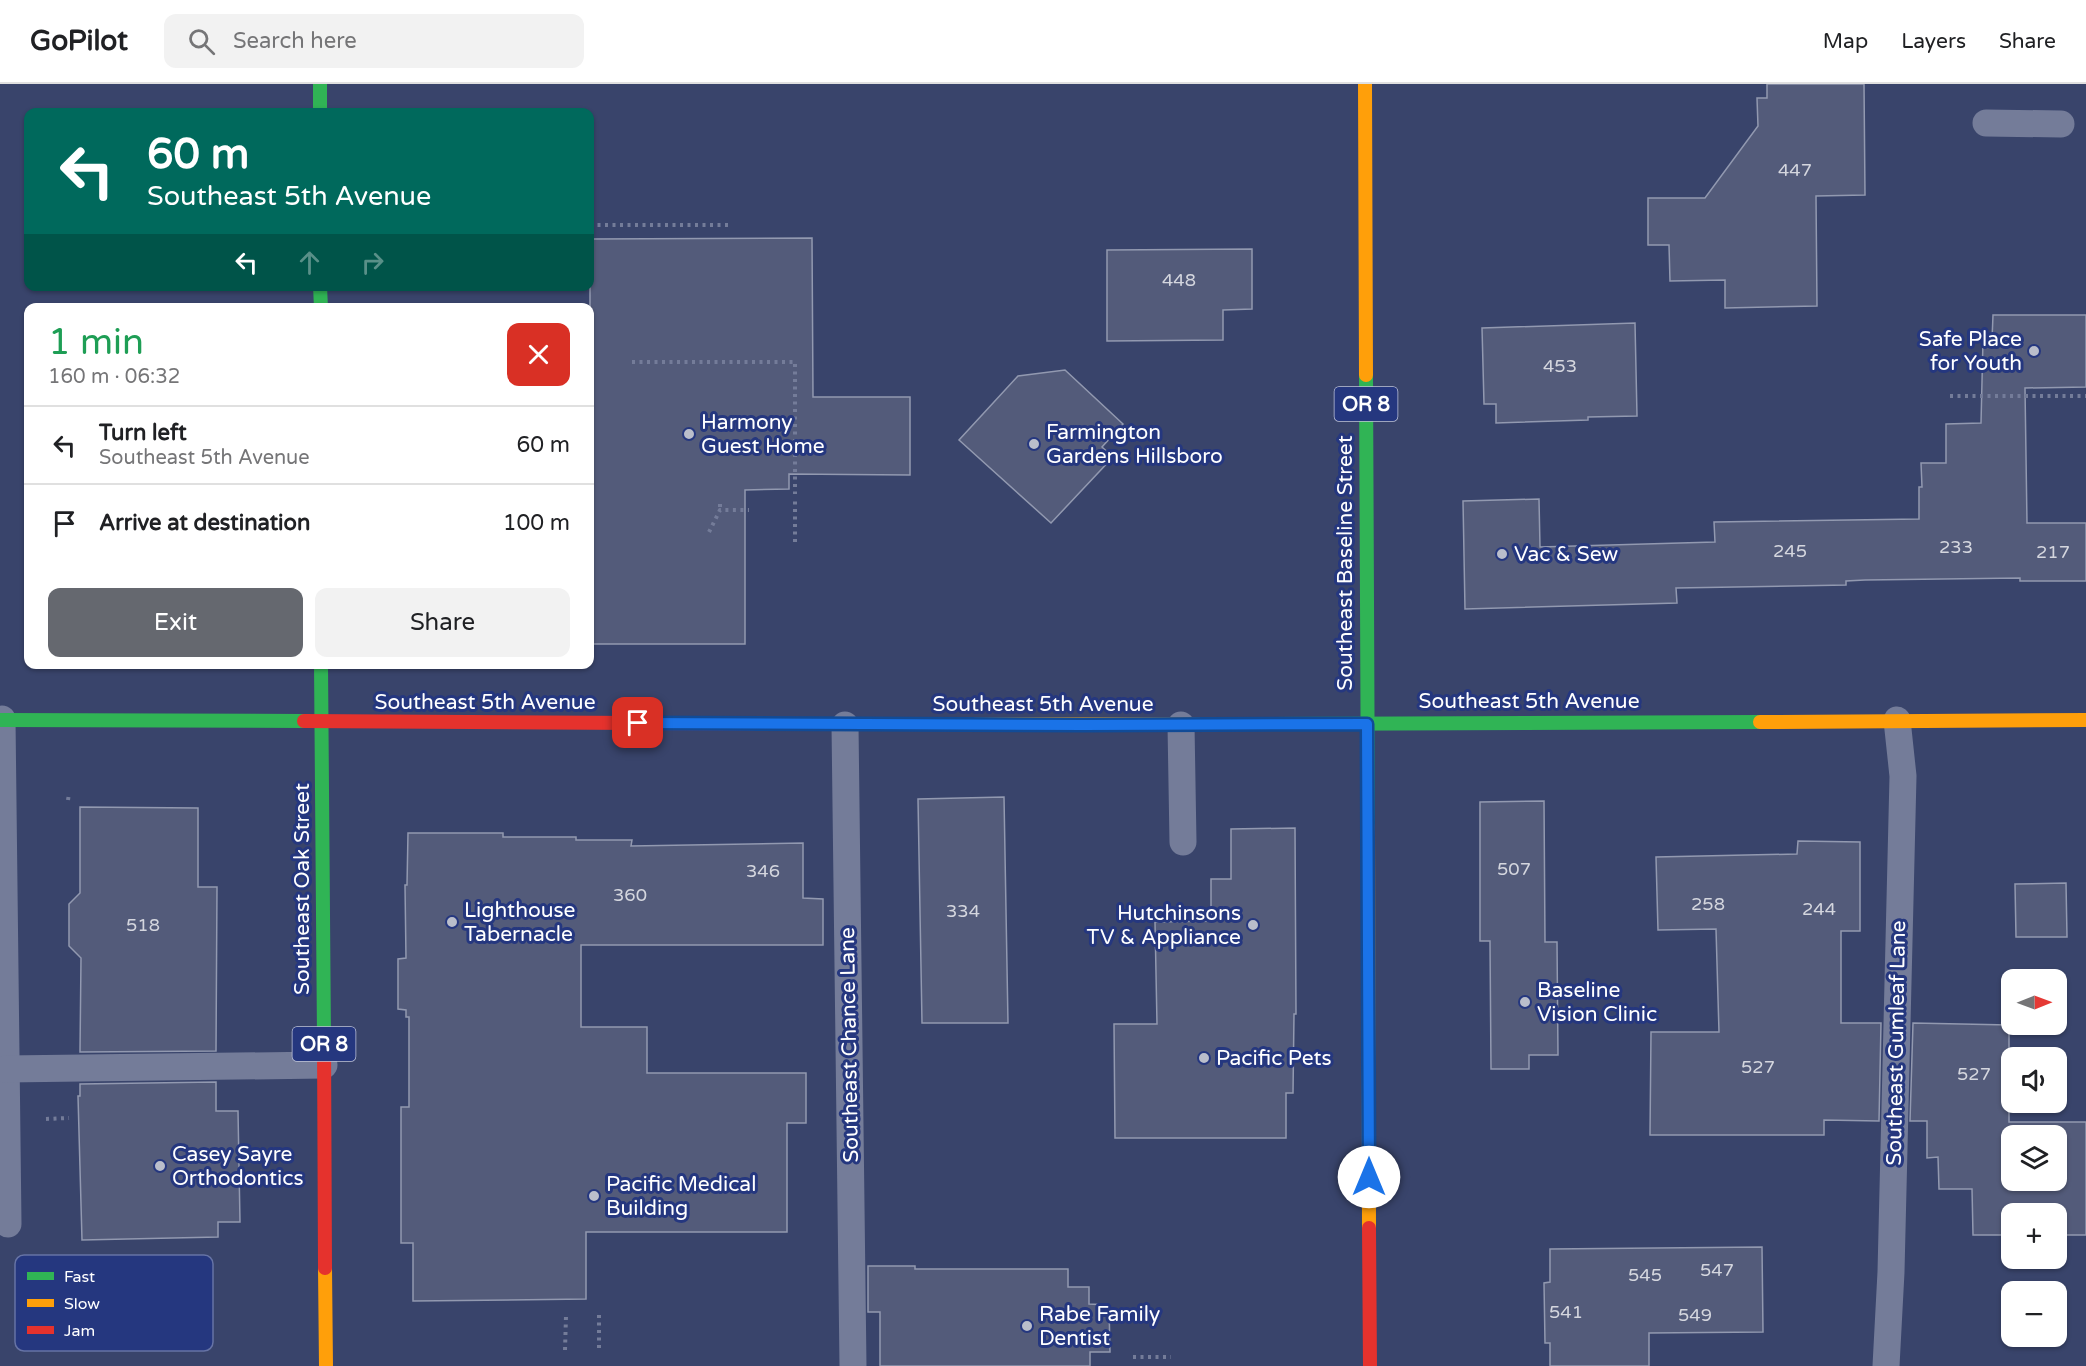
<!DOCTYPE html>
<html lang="en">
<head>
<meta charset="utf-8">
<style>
  :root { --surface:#fff; --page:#f2f2f2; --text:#202124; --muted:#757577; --line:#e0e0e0; --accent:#65686f }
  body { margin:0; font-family:"Varela Round",sans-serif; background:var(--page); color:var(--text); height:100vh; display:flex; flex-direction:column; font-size:22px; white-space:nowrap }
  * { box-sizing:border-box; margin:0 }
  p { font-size:20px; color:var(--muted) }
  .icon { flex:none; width:33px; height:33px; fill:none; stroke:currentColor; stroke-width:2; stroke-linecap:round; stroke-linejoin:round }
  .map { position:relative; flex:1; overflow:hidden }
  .details { position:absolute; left:24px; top:219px; width:570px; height:366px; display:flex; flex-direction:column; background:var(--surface); border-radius:12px; box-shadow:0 2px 4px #0004 }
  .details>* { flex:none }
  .top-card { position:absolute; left:24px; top:24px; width:570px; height:183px; border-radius:12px; box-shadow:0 2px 4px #0004; background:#00695c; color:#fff; overflow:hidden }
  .needle { width:39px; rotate:89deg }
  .controls { position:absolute; left:2001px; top:885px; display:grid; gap:12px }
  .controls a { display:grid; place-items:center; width:66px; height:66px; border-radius:12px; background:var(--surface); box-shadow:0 2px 4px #0004; font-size:30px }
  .pin { position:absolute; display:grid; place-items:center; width:51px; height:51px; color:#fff; margin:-26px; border-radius:12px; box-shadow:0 3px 9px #0006 }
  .me { position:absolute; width:66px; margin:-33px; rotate:0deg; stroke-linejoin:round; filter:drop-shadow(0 0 4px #0008) }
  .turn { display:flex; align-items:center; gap:21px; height:126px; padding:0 24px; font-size:27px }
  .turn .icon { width:78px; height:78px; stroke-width:2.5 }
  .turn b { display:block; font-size:42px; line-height:51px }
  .lanes { display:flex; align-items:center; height:57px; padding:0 24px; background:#0003; justify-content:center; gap:30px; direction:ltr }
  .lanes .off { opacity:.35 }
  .round { display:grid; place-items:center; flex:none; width:63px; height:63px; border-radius:12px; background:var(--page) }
  .head { display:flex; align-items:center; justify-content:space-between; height:102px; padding:0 24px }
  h1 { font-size:36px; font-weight:600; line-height:45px; color:#1e9e55 }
  .action { display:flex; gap:12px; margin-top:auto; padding:12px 24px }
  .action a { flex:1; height:69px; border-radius:12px; background:var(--accent); color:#fff; font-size:24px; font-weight:600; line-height:69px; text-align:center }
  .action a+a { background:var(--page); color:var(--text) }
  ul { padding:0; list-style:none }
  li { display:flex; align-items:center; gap:18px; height:78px; padding:0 24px; border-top:2px solid var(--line) }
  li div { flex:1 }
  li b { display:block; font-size:22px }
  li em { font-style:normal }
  header { display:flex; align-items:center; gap:36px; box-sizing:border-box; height:84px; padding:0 30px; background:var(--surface); border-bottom:2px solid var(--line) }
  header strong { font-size:28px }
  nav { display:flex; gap:33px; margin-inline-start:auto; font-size:21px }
  .search { width:420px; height:54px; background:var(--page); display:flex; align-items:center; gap:15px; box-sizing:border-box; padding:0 21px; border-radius:12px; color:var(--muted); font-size:22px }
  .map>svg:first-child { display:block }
  .building { fill:#535b7a; stroke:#9299b0; stroke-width:1.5; fill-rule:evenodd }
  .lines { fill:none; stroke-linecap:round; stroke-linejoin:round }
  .path { stroke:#747c99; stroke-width:4; stroke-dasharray:3 4.5; stroke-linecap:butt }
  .lane { stroke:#747c99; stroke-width:27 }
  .fast { stroke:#30b455; stroke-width:14 }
  .slow { stroke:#ff9f0a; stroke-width:14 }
  .jam { stroke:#e5322d; stroke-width:14 }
  .route-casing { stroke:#114b97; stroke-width:15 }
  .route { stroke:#1a73e8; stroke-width:10 }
  .poi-dot { fill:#babecb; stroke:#25377f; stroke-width:2 }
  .labels { text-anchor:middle; stroke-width:6; stroke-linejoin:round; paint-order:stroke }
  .number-label { font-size:18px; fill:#d4d6de }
  .shield { fill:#25377f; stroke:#bec3d9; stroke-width:1.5 }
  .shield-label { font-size:20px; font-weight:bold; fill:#fff }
  .poi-label { font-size:21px; fill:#fff; stroke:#25377f; text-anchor:start }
  .street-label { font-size:21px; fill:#fff; stroke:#25377f }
  .key { fill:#25377f; stroke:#6673a5; stroke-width:1.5 }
  .key-label { font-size:16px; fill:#fff }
</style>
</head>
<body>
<header>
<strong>GoPilot</strong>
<div class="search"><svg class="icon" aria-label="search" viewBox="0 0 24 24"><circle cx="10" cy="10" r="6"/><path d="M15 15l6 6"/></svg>Search here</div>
<nav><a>Map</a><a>Layers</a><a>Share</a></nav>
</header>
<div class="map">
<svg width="2086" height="1282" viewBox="0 0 2086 1282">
  <rect width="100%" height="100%" fill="#39446b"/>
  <g class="building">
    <path d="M 1767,0 L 1864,0 L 1865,111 L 1816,112 L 1817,222 L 1725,224 L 1725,196 L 1670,197 L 1669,161 L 1648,161 L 1648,114 L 1705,114 L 1758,42 L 1757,14 L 1767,14 Z"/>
    <path d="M 812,154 L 813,313 L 910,313 L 910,391 L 789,390 L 789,405 L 745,406 L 745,560 L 590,560 L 590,155 Z"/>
    <path d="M 1252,165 L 1252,225 L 1223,226 L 1223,256 L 1107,257 L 1107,166 Z"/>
    <path d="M 1993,231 L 2086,231 L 2086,303 L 2025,304 L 2027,439 L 2086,439 L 2086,497 L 2020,497 L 2020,494 L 1865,496 L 1846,497 L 1846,501 L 1676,504 L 1677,519 L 1465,525 L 1463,417 L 1539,415 L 1540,463 L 1715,458 L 1714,438 L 1919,435 L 1919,403 L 1922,403 L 1921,379 L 1946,379 L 1946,340 L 1981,339 L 1983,256 L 1992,256 Z"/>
    <path d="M 1635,239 L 1637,332 L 1588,333 L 1588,336 L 1496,339 L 1496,320 L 1484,320 L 1482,244 Z"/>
    <path d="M 1065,286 L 1123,340 L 1102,363 L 1113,373 L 1051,439 L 959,356 L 1018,292 Z"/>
    <path d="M 1004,713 L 1008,939 L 922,939 L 918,715 Z"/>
    <path d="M 1544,717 L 1545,858 L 1557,858 L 1558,971 L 1529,971 L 1529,985 L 1491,985 L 1490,857 L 1480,857 L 1480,718 Z"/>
    <path d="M 80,723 L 198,724 L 198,803 L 217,803 L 216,967 L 80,968 L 81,874 L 69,862 L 69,820 L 80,809 Z"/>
    <path d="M 1295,744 L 1296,930 L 1294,930 L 1293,1009 L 1286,1009 L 1286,1054 L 1115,1054 L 1114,940 L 1157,940 L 1155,838 L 1211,837 L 1211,795 L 1231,795 L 1231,745 Z"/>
    <path d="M 408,749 L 503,749 L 503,753 L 576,753 L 576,756 L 632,756 L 631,762 L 803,759 L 803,814 L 823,815 L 823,861 L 581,861 L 581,943 L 647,943 L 647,989 L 806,989 L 806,1039 L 787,1039 L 787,1148 L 586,1148 L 586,1215 L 413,1217 L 413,1159 L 401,1159 L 401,1023 L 409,1023 L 409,933 L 406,933 L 406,926 L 398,925 L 398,875 L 406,874 L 405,801 L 407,801 Z"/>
    <path d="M 1798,757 L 1860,758 L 1860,847 L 1841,847 L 1841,939 L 1881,939 L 1879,1037 L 1824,1036 L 1824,1051 L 1650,1051 L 1651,948 L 1719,948 L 1716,845 L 1658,846 L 1656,773 L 1797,770 Z"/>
    <path d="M 2066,799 L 2067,853 L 2016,853 L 2015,800 Z"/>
    <path d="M 1913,939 L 2009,941 L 2009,1038 L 2086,1038 L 2086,1151 L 2056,1151 L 2056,1130 L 2012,1130 L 2012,1151 L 1973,1151 L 1972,1105 L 1939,1105 L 1938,1073 L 1927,1074 L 1927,1037 L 1910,1037 ZM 2012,1052 L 2056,1052 L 2056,1096 L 2012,1096 Z"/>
    <path d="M 216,998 L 216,1027 L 238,1027 L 240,1138 L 218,1138 L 218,1153 L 82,1156 L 78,1012 L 80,1012 L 80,1000 Z"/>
    <path d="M 1762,1163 L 1763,1248 L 1649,1249 L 1649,1282 L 1550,1282 L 1550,1259 L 1545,1259 L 1544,1199 L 1550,1198 L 1550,1165 Z"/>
    <path d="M 868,1182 L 915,1182 L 915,1185 L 1068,1185 L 1068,1203 L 1089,1203 L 1089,1220 L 1109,1221 L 1110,1268 L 1090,1268 L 1090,1282 L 880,1282 L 880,1228 L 868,1228 Z"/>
  </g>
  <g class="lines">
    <g class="path">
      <path d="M 590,141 L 730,141"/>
      <path d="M 632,278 L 795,278 L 795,410"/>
      <path d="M 1950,312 L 2086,312"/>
      <path d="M 720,420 L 720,426"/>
      <path d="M 709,448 L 720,426 L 749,426"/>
      <path d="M 795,458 L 795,416"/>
      <path d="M 68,716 L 69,710"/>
      <path d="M 46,1035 L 69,1034"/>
      <path d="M 599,1231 L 599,1266"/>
      <path d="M 565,1266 L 566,1232"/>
      <path d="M 1133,1273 L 1171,1273"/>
    </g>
    <g class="lane">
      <path d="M 1986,39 L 2061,40"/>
      <path d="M 2,635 L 8,1140"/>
      <path d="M 845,641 L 853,1282"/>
      <path d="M 1181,641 L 1183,758"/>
      <path d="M 6,985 L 324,981"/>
      <path d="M 1886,1282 L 1891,1188 L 1903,692 L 1897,636"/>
    </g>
    <g class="fast">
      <path d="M 320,0 L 320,28"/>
      <path d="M 320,202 L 321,224"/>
      <path d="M 1366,291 L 1368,743"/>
      <path d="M 321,580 L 324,955"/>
      <path d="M 0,636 L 304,637"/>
      <path d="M 1258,640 L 1760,638"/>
    </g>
    <g class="slow">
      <path d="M 1365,0 L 1366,291"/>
      <path d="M 1760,638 L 2086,636"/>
      <path d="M 814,640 L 1258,640"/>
      <path d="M 1368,743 L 1369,1144"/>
      <path d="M 325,1184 L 326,1282"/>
    </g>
    <g class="jam">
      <path d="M 304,637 L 814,640"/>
      <path d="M 324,955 L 325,1184"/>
      <path d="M 1369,1144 L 1370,1282"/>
    </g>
  </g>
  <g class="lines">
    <defs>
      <path id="route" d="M 638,639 L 1083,641 L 1367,640 L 1369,1093"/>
    </defs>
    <use href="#route" class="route-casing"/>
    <use href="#route" class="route"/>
  </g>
  <g class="poi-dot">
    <circle cx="2034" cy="267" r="6"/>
    <circle cx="689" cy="350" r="6"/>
    <circle cx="1034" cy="360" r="6"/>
    <circle cx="1502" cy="470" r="6"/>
    <circle cx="452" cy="838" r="6"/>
    <circle cx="1253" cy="841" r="6"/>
    <circle cx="1525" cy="918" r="6"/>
    <circle cx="1204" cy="974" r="6"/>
    <circle cx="160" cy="1082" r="6"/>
    <circle cx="594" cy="1112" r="6"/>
    <circle cx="1027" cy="1242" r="6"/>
  </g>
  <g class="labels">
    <g class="number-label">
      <text x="1795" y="92">447</text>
      <text x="1179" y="202">448</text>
      <text x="1560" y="288">453</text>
      <text x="1956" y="469">233</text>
      <text x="1790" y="473">245</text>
      <text x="2053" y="474">217</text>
      <text x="1514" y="791">507</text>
      <text x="763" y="793">346</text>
      <text x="630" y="817">360</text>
      <text x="1708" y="826">258</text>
      <text x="1819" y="831">244</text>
      <text x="963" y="833">334</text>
      <text x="143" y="847">518</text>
      <text x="1758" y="989">527</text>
      <text x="1974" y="996">527</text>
      <text x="1717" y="1192">547</text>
      <text x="1645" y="1197">545</text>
      <text x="1566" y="1234">541</text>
      <text x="1695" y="1237">549</text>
    </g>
    <g class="shield">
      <rect x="1334.5" y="303" width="63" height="34" rx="4.5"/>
      <rect x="292.5" y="943" width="63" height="34" rx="4.5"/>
    </g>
    <g class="shield-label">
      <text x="1366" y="327">OR 8</text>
      <text x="324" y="967">OR 8</text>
    </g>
    <g class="poi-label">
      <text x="2022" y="262" text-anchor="end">Safe Place<tspan x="2022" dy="24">for Youth</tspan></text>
      <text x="701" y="345">Harmony<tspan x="701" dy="24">Guest Home</tspan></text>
      <text x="1046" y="355">Farmington<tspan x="1046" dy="24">Gardens Hillsboro</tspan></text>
      <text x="1514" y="477">Vac &amp; Sew</text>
      <text x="464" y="833">Lighthouse<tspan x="464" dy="24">Tabernacle</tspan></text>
      <text x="1241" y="836" text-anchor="end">Hutchinsons<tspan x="1241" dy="24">TV &amp; Appliance</tspan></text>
      <text x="1537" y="913">Baseline<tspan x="1537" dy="24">Vision Clinic</tspan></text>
      <text x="1216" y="981">Pacific Pets</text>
      <text x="172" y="1077">Casey Sayre<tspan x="172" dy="24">Orthodontics</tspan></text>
      <text x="606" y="1107">Pacific Medical<tspan x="606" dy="24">Building</tspan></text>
      <text x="1039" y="1237">Rabe Family<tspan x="1039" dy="24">Dentist</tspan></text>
    </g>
    <g class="street-label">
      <text transform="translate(1345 479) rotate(-90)" y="7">Southeast Baseline Street</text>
      <text x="1529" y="624">Southeast 5th Avenue</text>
      <text x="485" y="625">Southeast 5th Avenue</text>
      <text x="1043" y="627">Southeast 5th Avenue</text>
      <text transform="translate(302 805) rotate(-90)" y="7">Southeast Oak Street</text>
      <text transform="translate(1896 959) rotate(-89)" y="7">Southeast Gumleaf Lane</text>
      <text transform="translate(849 961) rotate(-91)" y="7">Southeast Chance Lane</text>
    </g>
  </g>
  <rect x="15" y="1171" width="198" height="96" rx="9" class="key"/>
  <rect x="27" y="1188" width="27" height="8" fill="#30b455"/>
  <rect x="27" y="1215" width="27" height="8" fill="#ff9f0a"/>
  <rect x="27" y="1242" width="27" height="8" fill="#e5322d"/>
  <g class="key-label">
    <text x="64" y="1198">Fast</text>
    <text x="64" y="1225">Slow</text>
    <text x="64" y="1252">Jam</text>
  </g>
</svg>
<div class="controls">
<a><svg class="needle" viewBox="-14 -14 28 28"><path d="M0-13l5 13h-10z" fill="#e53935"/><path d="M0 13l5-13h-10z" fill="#757577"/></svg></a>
<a><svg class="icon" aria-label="sound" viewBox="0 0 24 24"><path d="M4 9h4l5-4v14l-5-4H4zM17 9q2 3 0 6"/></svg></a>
<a><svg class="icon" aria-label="layers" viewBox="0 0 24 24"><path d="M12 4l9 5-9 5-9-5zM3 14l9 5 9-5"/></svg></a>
<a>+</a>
<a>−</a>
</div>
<div class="pin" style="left:638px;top:639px;background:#d93025"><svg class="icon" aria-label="arrive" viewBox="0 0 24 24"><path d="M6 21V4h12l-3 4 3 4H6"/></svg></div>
<svg class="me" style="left:1369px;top:1093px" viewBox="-20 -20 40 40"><circle r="19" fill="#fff"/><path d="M0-13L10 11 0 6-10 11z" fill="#1a73e8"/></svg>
<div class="top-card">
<div class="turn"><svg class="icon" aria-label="left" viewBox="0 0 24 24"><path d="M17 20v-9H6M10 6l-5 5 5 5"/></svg><div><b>60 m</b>Southeast 5th Avenue</div></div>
<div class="lanes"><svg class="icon" aria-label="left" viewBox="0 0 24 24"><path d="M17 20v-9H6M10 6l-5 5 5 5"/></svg><svg class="icon off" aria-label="ahead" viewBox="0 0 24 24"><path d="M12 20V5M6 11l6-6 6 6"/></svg><svg class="icon off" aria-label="right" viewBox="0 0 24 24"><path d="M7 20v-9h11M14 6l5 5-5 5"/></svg></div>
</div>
<section class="details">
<div class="head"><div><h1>1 min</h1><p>160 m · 06:32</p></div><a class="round" style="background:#d93025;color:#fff"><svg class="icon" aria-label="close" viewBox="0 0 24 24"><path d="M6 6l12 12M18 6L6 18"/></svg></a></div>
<ul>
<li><svg class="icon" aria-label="left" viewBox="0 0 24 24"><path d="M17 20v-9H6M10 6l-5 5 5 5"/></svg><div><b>Turn left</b><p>Southeast 5th Avenue</p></div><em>60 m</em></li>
<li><svg class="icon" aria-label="arrive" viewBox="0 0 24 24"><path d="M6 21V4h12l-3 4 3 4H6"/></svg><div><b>Arrive at destination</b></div><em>100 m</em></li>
</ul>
<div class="action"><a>Exit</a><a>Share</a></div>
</section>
</div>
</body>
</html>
